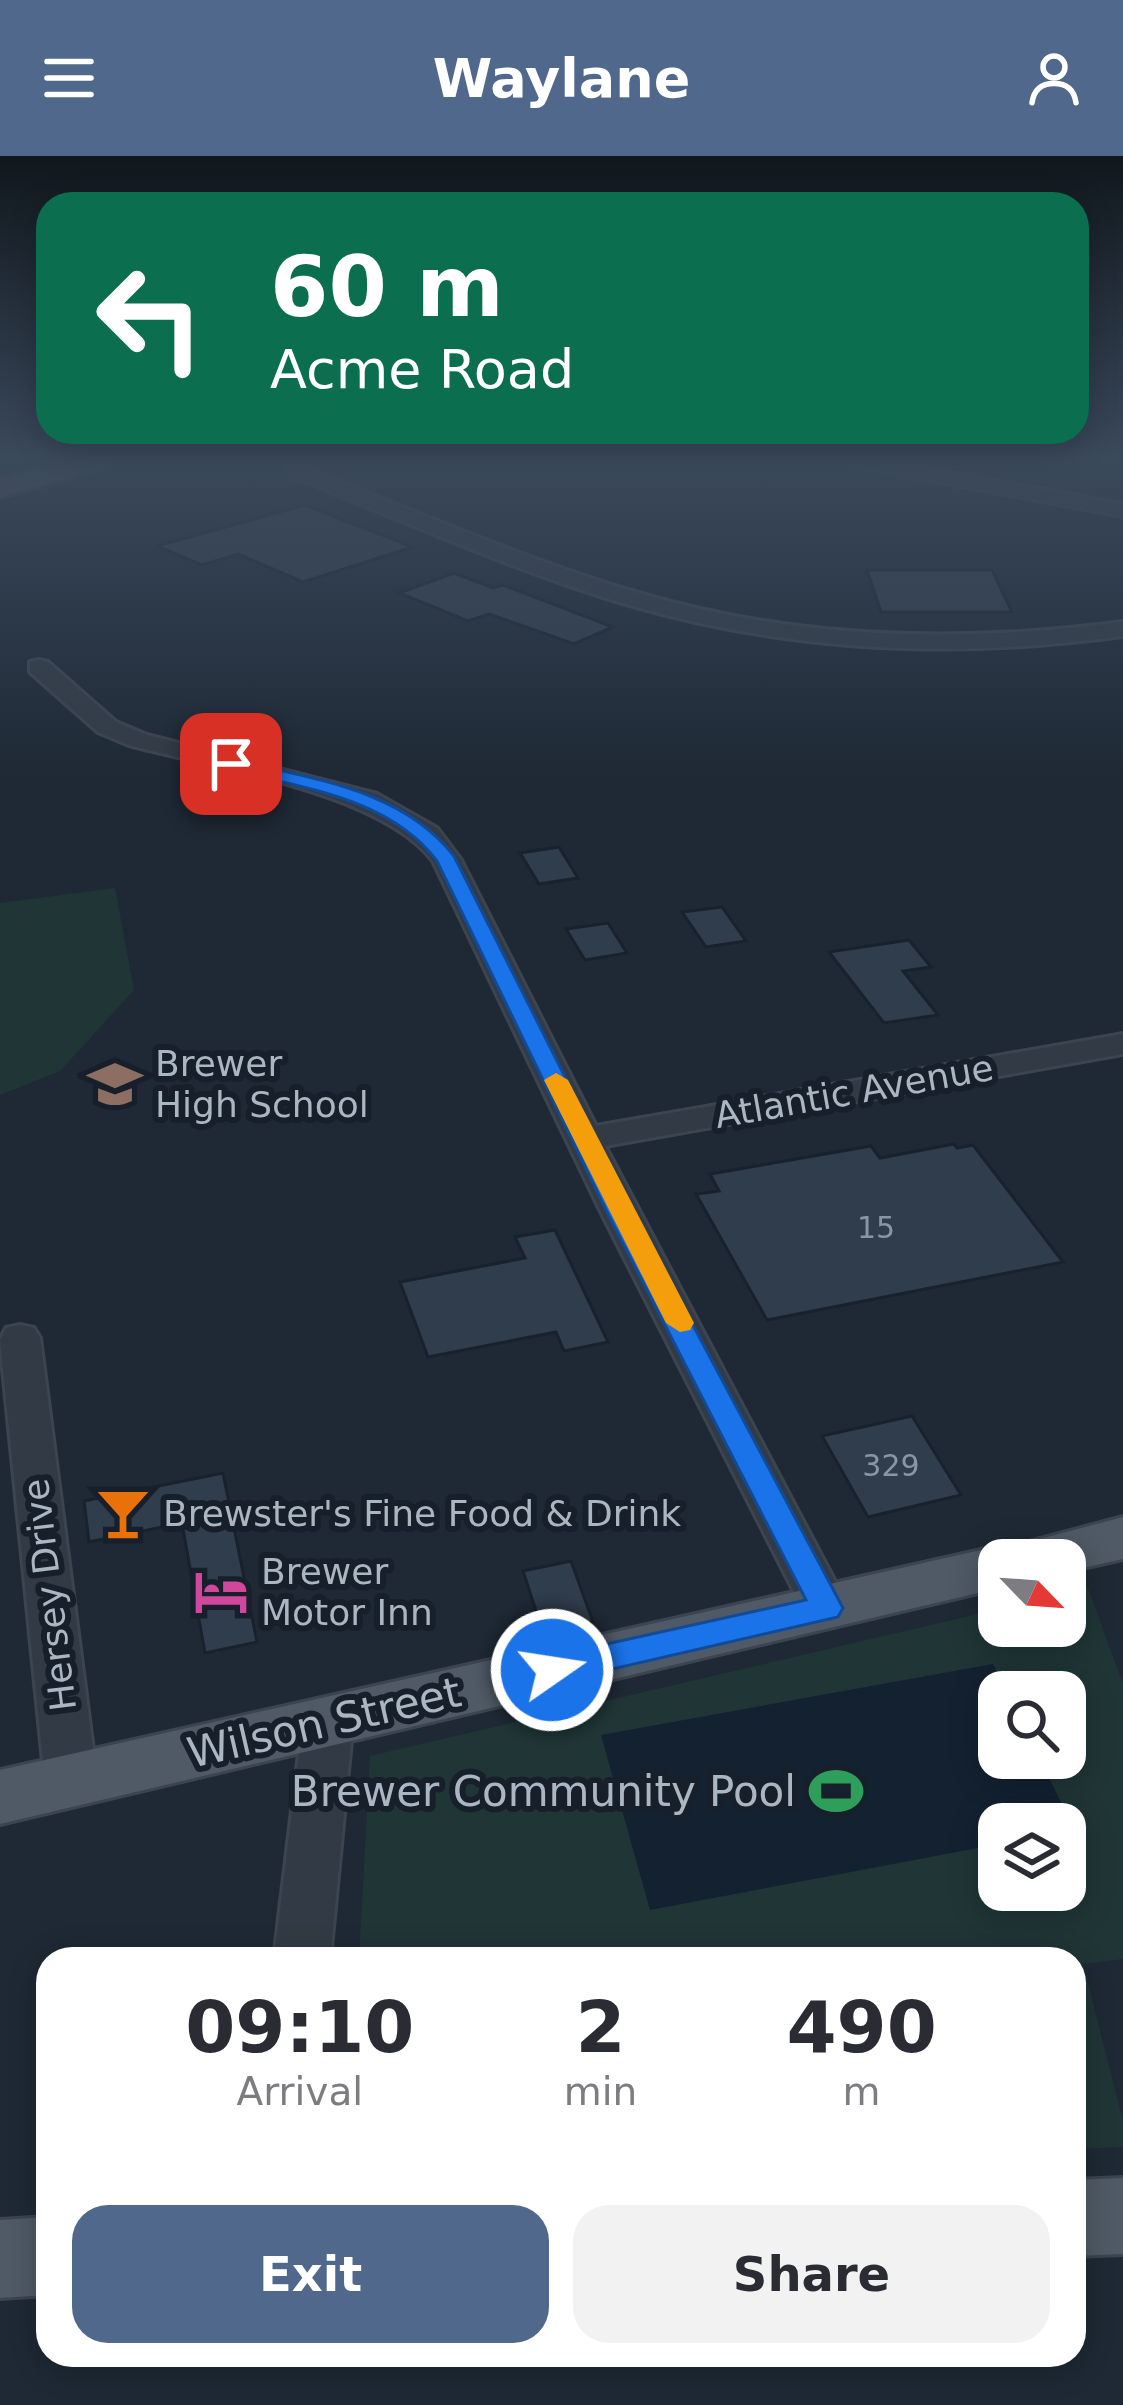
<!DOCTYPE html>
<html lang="en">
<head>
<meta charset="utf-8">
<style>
  :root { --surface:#fff; --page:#f2f2f3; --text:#2b2b33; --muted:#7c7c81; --accent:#4f688c }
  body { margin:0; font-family:"DejaVu Sans",sans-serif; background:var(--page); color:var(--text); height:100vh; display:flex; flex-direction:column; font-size:45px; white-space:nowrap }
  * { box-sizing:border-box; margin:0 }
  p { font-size:39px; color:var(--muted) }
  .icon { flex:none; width:66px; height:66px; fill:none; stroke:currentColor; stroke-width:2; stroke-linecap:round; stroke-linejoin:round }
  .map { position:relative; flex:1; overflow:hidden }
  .side { position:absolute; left:36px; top:1791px; width:1050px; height:420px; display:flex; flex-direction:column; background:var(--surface); border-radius:36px; box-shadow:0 6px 30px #0003 }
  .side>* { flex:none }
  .top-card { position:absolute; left:36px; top:36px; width:1053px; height:252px; border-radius:36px; box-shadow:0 6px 30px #0003; background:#0b6e4f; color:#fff; overflow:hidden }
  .needle { width:78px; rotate:115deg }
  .buttons { position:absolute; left:978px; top:1383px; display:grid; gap:24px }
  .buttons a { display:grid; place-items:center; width:108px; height:108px; border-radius:24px; background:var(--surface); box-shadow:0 6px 30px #0003; font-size:60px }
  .pin { position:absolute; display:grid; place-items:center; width:102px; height:102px; color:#fff; margin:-51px; border-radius:24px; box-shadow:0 6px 18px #0006 }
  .me { position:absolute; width:132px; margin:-66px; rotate:77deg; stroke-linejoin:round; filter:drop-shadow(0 0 9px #0008) }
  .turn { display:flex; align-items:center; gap:42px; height:252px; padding:0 36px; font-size:54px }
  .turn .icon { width:156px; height:156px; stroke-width:2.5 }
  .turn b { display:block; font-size:84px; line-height:102px }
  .eta { display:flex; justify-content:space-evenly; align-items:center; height:204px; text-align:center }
  .eta b { font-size:72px; font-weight:800; line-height:84px }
  .cta { display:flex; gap:24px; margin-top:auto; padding:24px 36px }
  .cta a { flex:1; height:138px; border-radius:36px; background:var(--accent); color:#fff; font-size:48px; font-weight:800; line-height:138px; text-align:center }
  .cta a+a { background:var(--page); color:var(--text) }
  header { display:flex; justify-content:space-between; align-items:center; height:156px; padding:0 36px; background:var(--accent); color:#fff; font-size:54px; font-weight:800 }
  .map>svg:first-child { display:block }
  .green { fill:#203536; fill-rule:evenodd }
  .water { fill:#132131 }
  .building { fill:#303d4c; stroke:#19222c; stroke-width:3 }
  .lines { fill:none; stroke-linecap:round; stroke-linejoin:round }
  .minor-casing { stroke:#3b444f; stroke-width:6 }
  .major-casing { stroke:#3b444f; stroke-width:6 }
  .highway-casing { stroke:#3c4650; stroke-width:6 }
  .minor { fill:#323b45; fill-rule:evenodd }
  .major { fill:#4f5a66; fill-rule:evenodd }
  .highway { fill:#6b5e4f; fill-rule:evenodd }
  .route { fill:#1a73e8; stroke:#114b97; stroke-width:3 }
  .slow { fill:#f59e0b }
  .labels { text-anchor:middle; stroke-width:12; stroke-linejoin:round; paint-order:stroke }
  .number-label { font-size:30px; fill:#8a96a3 }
  .poi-label { font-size:36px; fill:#abb6c3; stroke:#17202a; text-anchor:start }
  .street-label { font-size:36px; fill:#abb6c3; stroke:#17202a }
  .near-street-label { font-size:42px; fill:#abb6c3; stroke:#17202a }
  .near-poi-label { font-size:42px; fill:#abb6c3; stroke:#17202a; text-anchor:end }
</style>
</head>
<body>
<header><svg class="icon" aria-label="menu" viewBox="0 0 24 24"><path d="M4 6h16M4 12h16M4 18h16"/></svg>Waylane<svg class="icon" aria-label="person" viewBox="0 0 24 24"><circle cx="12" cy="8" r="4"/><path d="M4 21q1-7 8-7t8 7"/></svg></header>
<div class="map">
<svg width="1123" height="2249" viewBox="0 0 1123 2249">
  <rect width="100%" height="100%" fill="#1e2935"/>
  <g class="green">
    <path d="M 115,732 L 134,834 L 60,915 L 0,939 L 0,747 Z"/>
    <path d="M 1088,1432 L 1123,1528 L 1123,1803 L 1083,1808 L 1123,1965 L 1123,1991 L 1074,1993 L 1074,1803 L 359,1803 L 370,1600 L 999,1453 L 999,1470 L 1065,1470 L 1065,1437 ZM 999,1536 L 1065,1536 L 1065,1602 L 999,1602 ZM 999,1668 L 1065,1668 L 1065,1734 L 999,1734 Z"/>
  </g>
  <path class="water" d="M 993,1508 L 1007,1536 L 999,1536 L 999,1602 L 1039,1602 L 1075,1674 L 1065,1676 L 1065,1668 L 999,1668 L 999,1688 L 650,1754 L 601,1579 Z"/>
  <g class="building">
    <path d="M 305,349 L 413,391 L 303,426 L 238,398 L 202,409 L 157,390 Z"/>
    <path d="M 867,414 L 992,414 L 1012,456 L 881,456 Z"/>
    <path d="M 454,417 L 493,432 L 503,429 L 613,471 L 574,488 L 489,458 L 468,465 L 399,437 Z"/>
    <path d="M 559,691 L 578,722 L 539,728 L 520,697 Z"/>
    <path d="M 722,751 L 746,785 L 706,791 L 682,756 Z"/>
    <path d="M 608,767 L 627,797 L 585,804 L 566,773 Z"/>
    <path d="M 909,784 L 931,811 L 903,815 L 938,859 L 884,867 L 829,796 Z"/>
    <path d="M 954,988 L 957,992 L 973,989 L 1063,1106 L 767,1164 L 696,1038 L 719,1035 L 710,1018 L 871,990 L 880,1002 Z"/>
    <path d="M 555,1074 L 608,1186 L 564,1195 L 556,1176 L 428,1201 L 400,1126 L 525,1102 L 515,1081 Z"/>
    <path d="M 912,1260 L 961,1339 L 868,1361 L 822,1280 Z"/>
    <path d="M 223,1317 L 257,1486 L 205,1497 L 182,1367 L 89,1386 L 84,1345 Z"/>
    <path d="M 571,1405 L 593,1466 L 543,1476 L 523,1415 Z"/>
  </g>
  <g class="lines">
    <defs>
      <g id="minor">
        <path d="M 283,304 L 302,304 L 308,313 C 418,356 528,405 642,438 C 799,484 962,487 1123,466 L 1123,480 C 955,503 789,496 626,448 C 512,414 403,364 293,321 Z"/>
        <path d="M 844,304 L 882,304 L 1123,348 L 1123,360 L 853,310 Z"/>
        <path d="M 39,504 L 48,506 L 116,566 L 147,579 L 377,638 L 437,672 L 461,704 L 596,970 L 1123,878 L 1123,898 L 605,990 L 849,1452 L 843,1465 L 826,1470 L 809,1465 L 601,1056 L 433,705 C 381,636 214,612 129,589 L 98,576 L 30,516 L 30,506 Z"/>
        <path d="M 20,1169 L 34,1172 L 40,1182 L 97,1625 L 89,1640 L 71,1647 L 53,1640 L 45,1625 L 0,1184 L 6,1172 Z"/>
        <path d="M 328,1544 L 346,1550 L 353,1564 L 330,1803 L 274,1803 L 303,1564 L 310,1550 Z"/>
      </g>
      <g id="major">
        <path d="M 1123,1361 L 1123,1403 L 1065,1416 L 1065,1404 L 999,1404 L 999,1432 L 0,1668 L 0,1614 L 999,1390 L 1006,1392 Z"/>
        <path d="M 1123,2022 L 1123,2098 L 1074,2100 L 1074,2024 Z"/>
        <path d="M 48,2061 L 48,2139 L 0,2142 L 0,2064 Z"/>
      </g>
      <path id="highway" d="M 70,304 L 114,304 L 110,310 L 0,341 L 0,323 Z"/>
    </defs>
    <use href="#minor" class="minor-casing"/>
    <use href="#major" class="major-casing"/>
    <use href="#highway" class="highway-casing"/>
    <use href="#minor" class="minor"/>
    <use href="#major" class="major"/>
    <use href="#highway" class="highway"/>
  </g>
  <linearGradient id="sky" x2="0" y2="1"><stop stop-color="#10171d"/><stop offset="0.49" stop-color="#3b495c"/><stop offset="1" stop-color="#3b495c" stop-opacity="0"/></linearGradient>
  <rect width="1123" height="618" fill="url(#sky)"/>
  <path class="route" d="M 231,603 C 310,623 401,632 454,700 L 633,1056 L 843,1452 L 838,1461 L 552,1527 L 540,1523 L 535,1514 L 540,1504 L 552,1500 L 806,1444 L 607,1056 L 437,705 C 388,640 299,632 224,612 L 224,604 Z"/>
  <path class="slow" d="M 556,917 L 568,924 L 694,1167 L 690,1174 L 680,1176 L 666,1167 L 544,924 Z"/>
  <defs>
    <symbol id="school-bare" viewBox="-9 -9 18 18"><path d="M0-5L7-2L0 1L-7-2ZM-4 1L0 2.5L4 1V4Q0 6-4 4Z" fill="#8d6e63" stroke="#17202a" stroke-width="2.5" paint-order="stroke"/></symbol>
    <symbol id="bar-bare" viewBox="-9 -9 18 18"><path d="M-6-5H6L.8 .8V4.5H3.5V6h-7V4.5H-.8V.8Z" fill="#e8710a" stroke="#17202a" stroke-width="2.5" paint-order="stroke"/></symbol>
    <symbol id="hotel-bare" viewBox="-9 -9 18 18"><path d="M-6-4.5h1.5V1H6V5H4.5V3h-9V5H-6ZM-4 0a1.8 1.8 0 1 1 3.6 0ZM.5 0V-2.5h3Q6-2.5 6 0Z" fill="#d1479c" stroke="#17202a" stroke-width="2.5" paint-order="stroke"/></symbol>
    <symbol id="stadium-bare" viewBox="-9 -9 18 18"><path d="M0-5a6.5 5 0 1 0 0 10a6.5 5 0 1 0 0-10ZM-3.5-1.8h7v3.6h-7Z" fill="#2e9e5b" stroke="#17202a" stroke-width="2.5" paint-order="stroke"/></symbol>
  </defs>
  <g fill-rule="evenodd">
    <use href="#school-bare" x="77" y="890" width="76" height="76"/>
    <use href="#bar-bare" x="85" y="1319" width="76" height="76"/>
    <use href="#hotel-bare" x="183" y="1398" width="76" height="76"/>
    <use href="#stadium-bare" x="798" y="1597" width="76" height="76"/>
  </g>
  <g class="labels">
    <g class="number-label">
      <text x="876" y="1082">15</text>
      <text x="891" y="1320">329</text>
    </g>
    <g class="poi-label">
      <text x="155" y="920">Brewer<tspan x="155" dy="41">High School</tspan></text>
      <text x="163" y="1370">Brewster's Fine Food &amp; Drink</text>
      <text x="261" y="1428">Brewer<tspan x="261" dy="41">Motor Inn</tspan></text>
    </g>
    <g class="street-label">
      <text transform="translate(854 935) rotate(-10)" y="13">Atlantic Avenue</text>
      <text transform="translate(49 1439) rotate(-97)" y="13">Hersey Drive</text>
    </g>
    <g class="near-street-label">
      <text transform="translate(324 1566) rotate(-13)" y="15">Wilson Street</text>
    </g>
    <g class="near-poi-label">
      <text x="796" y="1650">Brewer Community Pool</text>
    </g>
  </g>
</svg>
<div class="buttons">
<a><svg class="needle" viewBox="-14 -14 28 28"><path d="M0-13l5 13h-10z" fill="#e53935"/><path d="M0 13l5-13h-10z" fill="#7c7c81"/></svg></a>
<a><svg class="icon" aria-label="search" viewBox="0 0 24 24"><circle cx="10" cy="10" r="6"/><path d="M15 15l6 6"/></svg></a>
<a><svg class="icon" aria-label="layers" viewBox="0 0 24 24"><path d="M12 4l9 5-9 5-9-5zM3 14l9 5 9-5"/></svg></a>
</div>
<div class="pin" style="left:231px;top:608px;background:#d93025"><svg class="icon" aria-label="arrive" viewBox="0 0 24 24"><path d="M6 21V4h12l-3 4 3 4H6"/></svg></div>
<svg class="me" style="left:552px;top:1514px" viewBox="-20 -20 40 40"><circle r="17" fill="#1a73e8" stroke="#fff" stroke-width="3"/><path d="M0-11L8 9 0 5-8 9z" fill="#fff"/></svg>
<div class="top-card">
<div class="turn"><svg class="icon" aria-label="left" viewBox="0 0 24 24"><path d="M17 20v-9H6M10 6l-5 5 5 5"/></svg><div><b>60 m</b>Acme Road</div></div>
</div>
<section class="side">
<div class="eta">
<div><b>09:10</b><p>Arrival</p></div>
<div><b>2</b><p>min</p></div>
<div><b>490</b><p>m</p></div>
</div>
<div class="cta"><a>Exit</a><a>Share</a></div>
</section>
</div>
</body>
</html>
